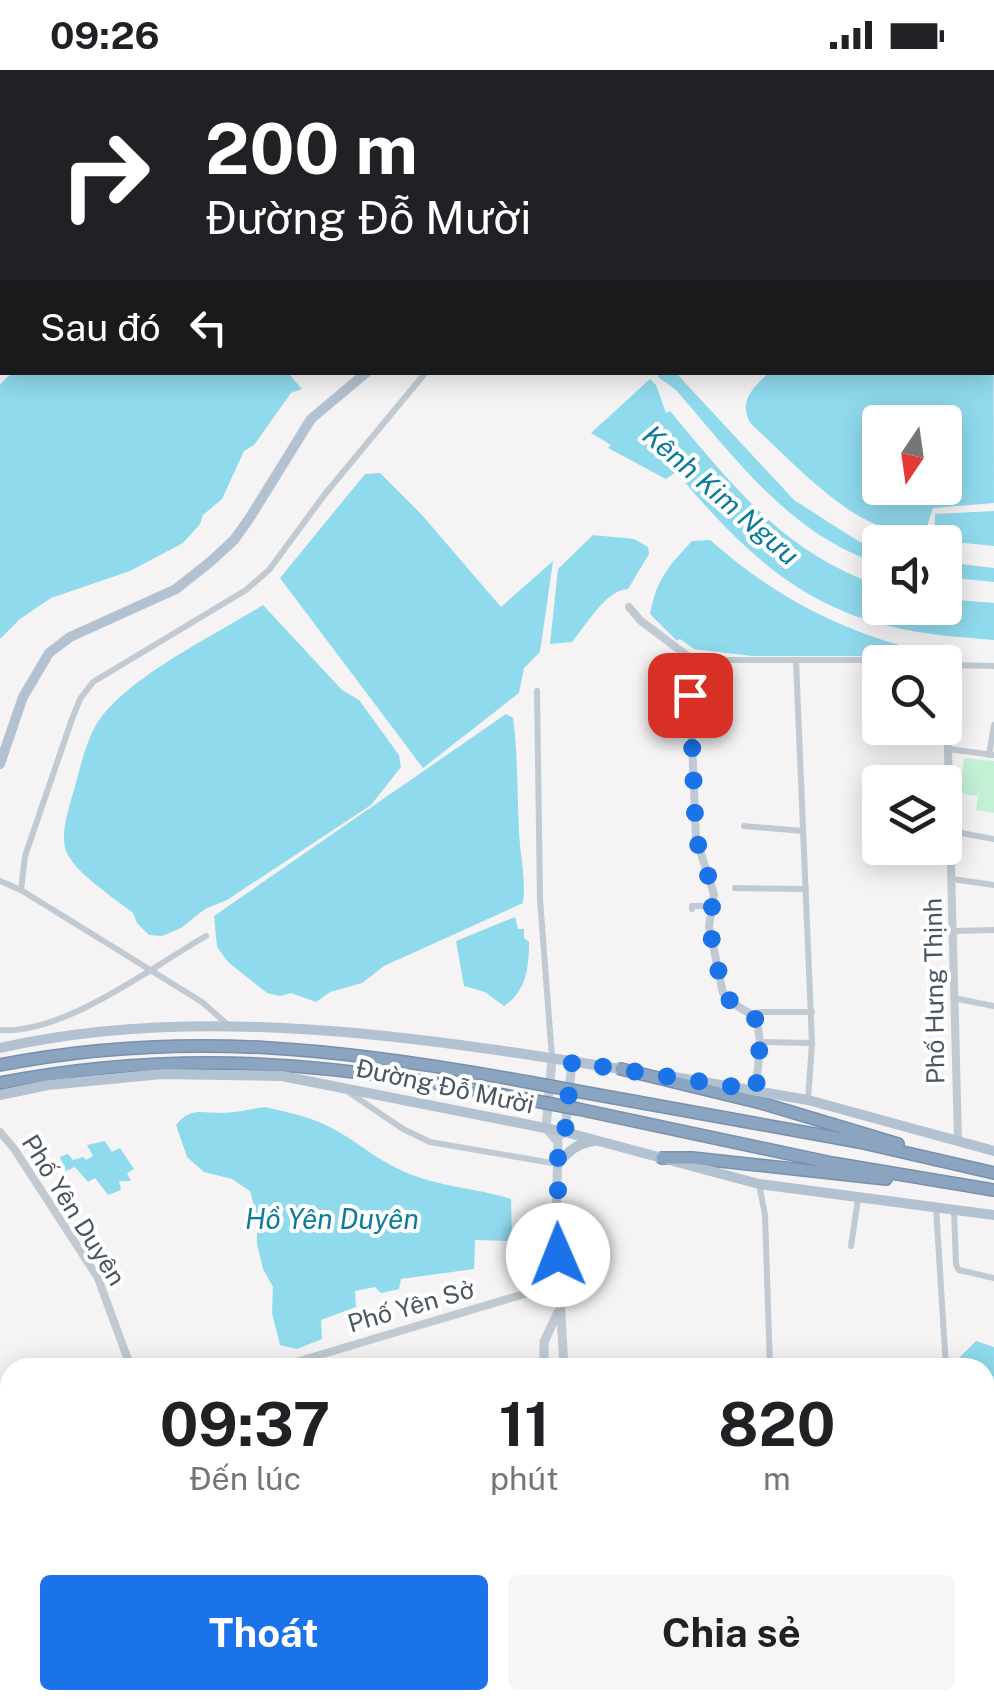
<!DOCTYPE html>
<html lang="vi">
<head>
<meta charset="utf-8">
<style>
  :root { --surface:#fff; --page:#f6f6f6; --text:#202124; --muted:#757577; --accent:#1a73e8 }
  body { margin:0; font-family:"Public Sans",sans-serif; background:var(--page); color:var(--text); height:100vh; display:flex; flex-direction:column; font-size:38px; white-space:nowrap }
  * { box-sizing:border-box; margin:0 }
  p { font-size:32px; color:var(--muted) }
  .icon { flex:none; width:55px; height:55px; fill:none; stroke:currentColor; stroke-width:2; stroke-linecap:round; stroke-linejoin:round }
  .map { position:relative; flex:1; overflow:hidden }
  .details { position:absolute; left:0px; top:1288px; width:995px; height:352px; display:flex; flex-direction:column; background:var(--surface); border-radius:30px 30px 0 0; box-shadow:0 5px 25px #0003 }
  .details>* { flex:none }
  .guide { position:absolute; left:0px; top:0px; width:995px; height:305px; box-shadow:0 5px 25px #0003; background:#202124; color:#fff; overflow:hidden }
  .needle { width:65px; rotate:193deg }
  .controls { position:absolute; left:862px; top:335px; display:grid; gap:20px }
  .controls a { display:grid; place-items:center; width:100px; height:100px; border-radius:10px; background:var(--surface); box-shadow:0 5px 25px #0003; font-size:50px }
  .pin { position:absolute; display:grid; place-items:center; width:85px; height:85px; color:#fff; margin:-42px; border-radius:20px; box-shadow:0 5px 15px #0006 }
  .me { position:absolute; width:110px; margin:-55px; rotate:359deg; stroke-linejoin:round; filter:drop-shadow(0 0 8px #0008) }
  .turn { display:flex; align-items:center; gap:35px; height:210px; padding:0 40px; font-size:45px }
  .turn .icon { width:130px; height:130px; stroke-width:2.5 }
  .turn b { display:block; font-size:70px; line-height:85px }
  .then { display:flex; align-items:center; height:95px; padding:0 40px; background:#0003; gap:20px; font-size:38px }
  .eta { display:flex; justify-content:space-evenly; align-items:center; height:170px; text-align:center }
  .eta b { font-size:60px; font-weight:700; line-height:70px }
  .primary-button { display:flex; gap:20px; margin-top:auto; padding:20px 40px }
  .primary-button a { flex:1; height:115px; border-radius:10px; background:var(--accent); color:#fff; font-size:40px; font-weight:700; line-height:115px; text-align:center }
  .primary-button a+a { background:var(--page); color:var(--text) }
  .status { display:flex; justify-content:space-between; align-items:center; height:70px; padding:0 50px; background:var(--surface); direction:ltr }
  .status svg { height:28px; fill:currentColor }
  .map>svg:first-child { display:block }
  .green { fill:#c3f1d5 }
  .water { fill:#90daee; fill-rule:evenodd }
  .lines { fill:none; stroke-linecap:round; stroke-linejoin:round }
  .motorway-casing { stroke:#7690ad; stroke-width:14 }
  .minor { stroke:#c1cad2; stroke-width:6 }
  .tertiary { stroke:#c1cad2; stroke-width:8 }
  .secondary { stroke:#c1cbd6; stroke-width:9 }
  .primary { stroke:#b3c2d1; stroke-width:10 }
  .motorway { stroke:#8ba5c1; stroke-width:11 }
  .motorway-bridge-casing { stroke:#7690ad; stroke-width:14; stroke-linecap:butt }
  .motorway-bridge { stroke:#8ba5c1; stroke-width:11 }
  .route { stroke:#1a73e8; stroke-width:18; stroke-dasharray:0 32.4 }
  .labels { text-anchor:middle; stroke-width:8; stroke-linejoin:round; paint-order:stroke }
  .street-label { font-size:25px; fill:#4a5661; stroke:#fff }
  .water-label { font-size:28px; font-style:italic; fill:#0c7c9b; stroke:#fff }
</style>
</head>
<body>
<div class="status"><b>09:26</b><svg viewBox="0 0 49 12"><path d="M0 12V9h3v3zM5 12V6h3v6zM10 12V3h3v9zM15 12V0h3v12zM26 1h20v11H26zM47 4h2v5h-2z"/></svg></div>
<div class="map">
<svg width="994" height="1638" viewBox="0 0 994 1638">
  <rect width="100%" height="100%" fill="#f5f3f3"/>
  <path class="green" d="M 964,688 L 994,691 L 994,743 L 976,740 L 979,720 L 977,726 L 959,723 Z"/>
  <g class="water">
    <path d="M 930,0 L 994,0 L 994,176 L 992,2 L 928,2 Z"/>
    <path d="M 993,185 L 994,433 L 933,438 L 924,465 C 855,466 798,396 751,354 C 737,332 754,316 769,303 L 992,302 ZM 880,352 L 945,352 L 945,418 L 880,418 Z"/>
    <path d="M 13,302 L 288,303 L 302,319 L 291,323 L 254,375 L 244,381 L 222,429 L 203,445 L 200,454 L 183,473 L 130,501 L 51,528 L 20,549 L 0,569 L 0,314 Z"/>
    <path d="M 658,303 L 676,303 L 794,430 L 858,471 L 880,479 L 880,494 C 790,465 736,389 676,320 L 658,307 Z"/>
    <path d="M 650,309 L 656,315 L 666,343 L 670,341 C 734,417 783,482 880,516 L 880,538 L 945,538 L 945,529 L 994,533 L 994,570 C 961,567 926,565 893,557 C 796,535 738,475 676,402 L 666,409 L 608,378 L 611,375 L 591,363 Z"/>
    <path d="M 380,403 L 422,445 L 501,537 L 553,491 L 540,582 L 524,598 L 519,623 L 423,698 L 280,508 L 365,404 Z"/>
    <path d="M 994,441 L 994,476 L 934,470 L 935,444 Z"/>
    <path d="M 593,465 L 634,469 L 648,477 L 649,484 L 628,519 C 607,519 586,555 572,572 L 550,574 L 558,499 Z"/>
    <path d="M 710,470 C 768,521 828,555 903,576 L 906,583 L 901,586 L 752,586 L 694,579 L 680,569 L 677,571 L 650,544 C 657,508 668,497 692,471 Z"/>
    <path d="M 945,492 L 994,498 L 994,512 L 945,507 Z"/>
    <path d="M 263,535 L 342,620 L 359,630 L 399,685 L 401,697 L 371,735 L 227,830 L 205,839 L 181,858 L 162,866 L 149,865 L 137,853 L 133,843 C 114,828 74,802 66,781 C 60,763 69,738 74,720 C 80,699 85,674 96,655 C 125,608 214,566 263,535 Z"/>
    <path d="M 506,644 L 513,648 C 518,686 517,722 519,761 C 520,786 526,807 523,833 L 384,896 L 362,913 L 330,922 L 316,932 L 291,923 L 280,926 L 267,923 L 229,893 L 217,877 L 214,846 Z"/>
    <path d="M 515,847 L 518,859 L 524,859 L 524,868 L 529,872 C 529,898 526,922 504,936 L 485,922 L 464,916 L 456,871 Z"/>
    <path d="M 265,1037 C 291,1043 316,1048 339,1062 C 361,1075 381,1092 405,1102 C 439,1117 476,1118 511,1129 L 512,1171 L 475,1170 L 474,1199 L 401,1209 L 399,1219 L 381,1223 L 375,1217 L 355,1221 L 356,1237 L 321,1250 L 322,1269 L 297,1279 L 280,1275 L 272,1243 L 273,1217 L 263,1199 L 257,1174 L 257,1147 L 250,1121 L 232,1109 L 204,1102 L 187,1087 L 176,1055 C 190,1037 202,1043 222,1043 C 236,1043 251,1039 265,1037 Z"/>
    <path d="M 105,1071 L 112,1082 L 120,1078 L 134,1099 L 127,1103 L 131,1111 L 119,1111 L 121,1120 L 108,1125 L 95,1108 L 88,1112 L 75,1097 L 66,1101 L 60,1087 L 68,1084 L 73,1090 L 83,1087 L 86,1090 L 93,1086 L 87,1075 Z"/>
    <path d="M 976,1271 L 994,1277 L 994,1622 L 988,1619 L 985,1607 L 985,1298 L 961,1297 L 960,1287 Z"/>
    <path d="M 324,1630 L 513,1630 L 512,1636 L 499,1638 L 326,1638 Z"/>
  </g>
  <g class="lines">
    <defs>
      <g id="motorway">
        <path d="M 0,995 C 182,959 348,979 528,1012"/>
        <path d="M 621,999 L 761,1033 L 898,1074"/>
        <path d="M 0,1013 C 188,977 338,994 525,1029"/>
        <path d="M 582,1022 L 859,1072 L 994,1103"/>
        <path d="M 578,1039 L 832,1093 L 994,1120"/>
        <path d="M 662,1088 L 692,1088 L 886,1109"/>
      </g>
    </defs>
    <use href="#motorway" class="motorway-casing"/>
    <g class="minor">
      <path d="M 693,590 L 935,590 L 935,579"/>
      <path d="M 950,595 L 994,596"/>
      <path d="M 537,621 L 540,829 L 552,988"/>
      <path d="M 948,679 L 994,685"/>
      <path d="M 989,685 L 994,655"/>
      <path d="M 744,756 L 803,761"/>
      <path d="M 950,761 L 994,769"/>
      <path d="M 952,809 L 994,815"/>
      <path d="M 0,811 L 21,820 L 202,932 L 228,955"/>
      <path d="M 735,818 L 806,819"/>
      <path d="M 21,820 L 25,786 L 72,649 L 80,629 L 93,612 L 246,520 L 269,500 L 325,424 L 426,302"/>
      <path d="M 692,839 L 692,836 L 712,836"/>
      <path d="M 954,861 L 994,860"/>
      <path d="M 953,928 L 994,936"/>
      <path d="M 754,946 L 759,942 L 812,942"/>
      <path d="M 0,960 C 63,965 152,897 206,866"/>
      <path d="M 760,972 L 812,973 L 796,591"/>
      <path d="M 350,1023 L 403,1059 L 430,1072 L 558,1094"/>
      <path d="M 808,1030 L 812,973"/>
      <path d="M 759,1114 L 765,1145 L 770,1298"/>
      <path d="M 936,1137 L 946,1298"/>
      <path d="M 954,1140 L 956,1195 L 959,1200 L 994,1208"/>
      <path d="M 851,1176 L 858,1129"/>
      <path d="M 558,1185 L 602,1183 L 607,1178"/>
      <path d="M 378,1298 L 442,1292 L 442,1298"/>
      <path d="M 0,1476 L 10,1476"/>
      <path d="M 0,1579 L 10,1577"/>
      <path d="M 269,1635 L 279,1630"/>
      <path d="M 772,1638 L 772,1630"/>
    </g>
    <g class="tertiary">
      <path d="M 629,537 L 641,551 L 693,590 L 690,625 L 696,768 L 714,824 L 709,856 L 723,923 L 732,933 L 754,946 L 758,957 L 760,972 L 756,1020"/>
      <path d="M 945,594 L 950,595 L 948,679 L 958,1070"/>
      <path d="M 0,1062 L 15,1080 L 98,1208 L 131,1298"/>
      <path d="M 276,1298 L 558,1214"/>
      <path d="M 266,1630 L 271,1638"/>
    </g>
    <g class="secondary">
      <path d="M 552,989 L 546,1058 L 558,1072 L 556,1158 L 564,1298"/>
      <path d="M 561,1065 L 565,1062 L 572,992"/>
      <path d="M 544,1298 L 544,1272 L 558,1242"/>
      <path d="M 554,1630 L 554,1638"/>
      <path d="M 574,1630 L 574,1638"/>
    </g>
    <g class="primary">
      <path d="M 689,2 L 692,0"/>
      <path d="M 0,694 L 23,627 L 49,583 L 70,567 L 176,519 L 210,492 L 234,470 L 249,449 L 311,349 L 367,302"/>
      <path d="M 0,978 C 201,932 426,968 627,1000"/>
      <path d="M 674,1007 L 808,1030 L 994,1081"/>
      <path d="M 0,1025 L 48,1015 L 162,1004 L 282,1006 L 565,1062 L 759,1114 L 994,1145"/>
      <path d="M 558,1094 C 568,1081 578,1073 594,1071"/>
    </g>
    <use href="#motorway" class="motorway"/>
    <defs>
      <g id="motorway-bridge">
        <path d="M 528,1012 L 582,1022"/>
        <path d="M 525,1029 L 578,1039"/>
      </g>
    </defs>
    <use href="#motorway-bridge" class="motorway-bridge-casing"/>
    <use href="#motorway-bridge" class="motorway-bridge"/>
  </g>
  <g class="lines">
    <path class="route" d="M 558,1185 L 558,1072 L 565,1062 L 572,992 L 756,1020 L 760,972 L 758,956 L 754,946 L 732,933 L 723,922 L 709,856 L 714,824 L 696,768 L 690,625"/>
  </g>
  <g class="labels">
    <g class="street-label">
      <text transform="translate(934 921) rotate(-91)" y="9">Phố Hưng Thịnh</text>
      <text transform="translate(445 1016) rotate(12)" y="9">Đường Đỗ Mười</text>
      <text transform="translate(74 1140) rotate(58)" y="9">Phố Yên Duyên</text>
      <text transform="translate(411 1236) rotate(-16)" y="9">Phố Yên Sở</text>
    </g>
    <g class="water-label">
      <text transform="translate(721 425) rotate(41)" y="10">Kênh Kim Ngưu</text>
      <text x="332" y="1159">Hồ Yên Duyên</text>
    </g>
  </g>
</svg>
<div class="controls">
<a><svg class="needle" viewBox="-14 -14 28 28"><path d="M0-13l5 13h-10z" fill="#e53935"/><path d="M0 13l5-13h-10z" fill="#757577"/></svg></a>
<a><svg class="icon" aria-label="sound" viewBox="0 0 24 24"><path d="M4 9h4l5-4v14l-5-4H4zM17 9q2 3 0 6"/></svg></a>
<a><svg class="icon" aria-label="search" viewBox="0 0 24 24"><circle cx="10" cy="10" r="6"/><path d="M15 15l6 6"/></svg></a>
<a><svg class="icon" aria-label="layers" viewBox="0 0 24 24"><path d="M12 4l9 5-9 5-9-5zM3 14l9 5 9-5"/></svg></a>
</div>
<div class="pin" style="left:690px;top:625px;background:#d93025"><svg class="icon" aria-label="arrive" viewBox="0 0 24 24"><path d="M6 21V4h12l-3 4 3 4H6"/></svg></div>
<svg class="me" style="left:558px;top:1185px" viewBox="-20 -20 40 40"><circle r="19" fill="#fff"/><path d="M0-13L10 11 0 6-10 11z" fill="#1a73e8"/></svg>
<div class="guide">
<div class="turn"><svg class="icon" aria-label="right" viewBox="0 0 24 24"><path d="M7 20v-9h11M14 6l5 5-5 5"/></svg><div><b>200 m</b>Đường Đỗ Mười</div></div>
<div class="then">Sau đó<svg class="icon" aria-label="left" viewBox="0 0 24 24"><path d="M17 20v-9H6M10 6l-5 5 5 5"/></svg></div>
</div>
<section class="details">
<div class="eta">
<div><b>09:37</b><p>Đến lúc</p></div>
<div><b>11</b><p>phút</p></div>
<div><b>820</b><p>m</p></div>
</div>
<div class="primary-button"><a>Thoát</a><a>Chia sẻ</a></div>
</section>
</div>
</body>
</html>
